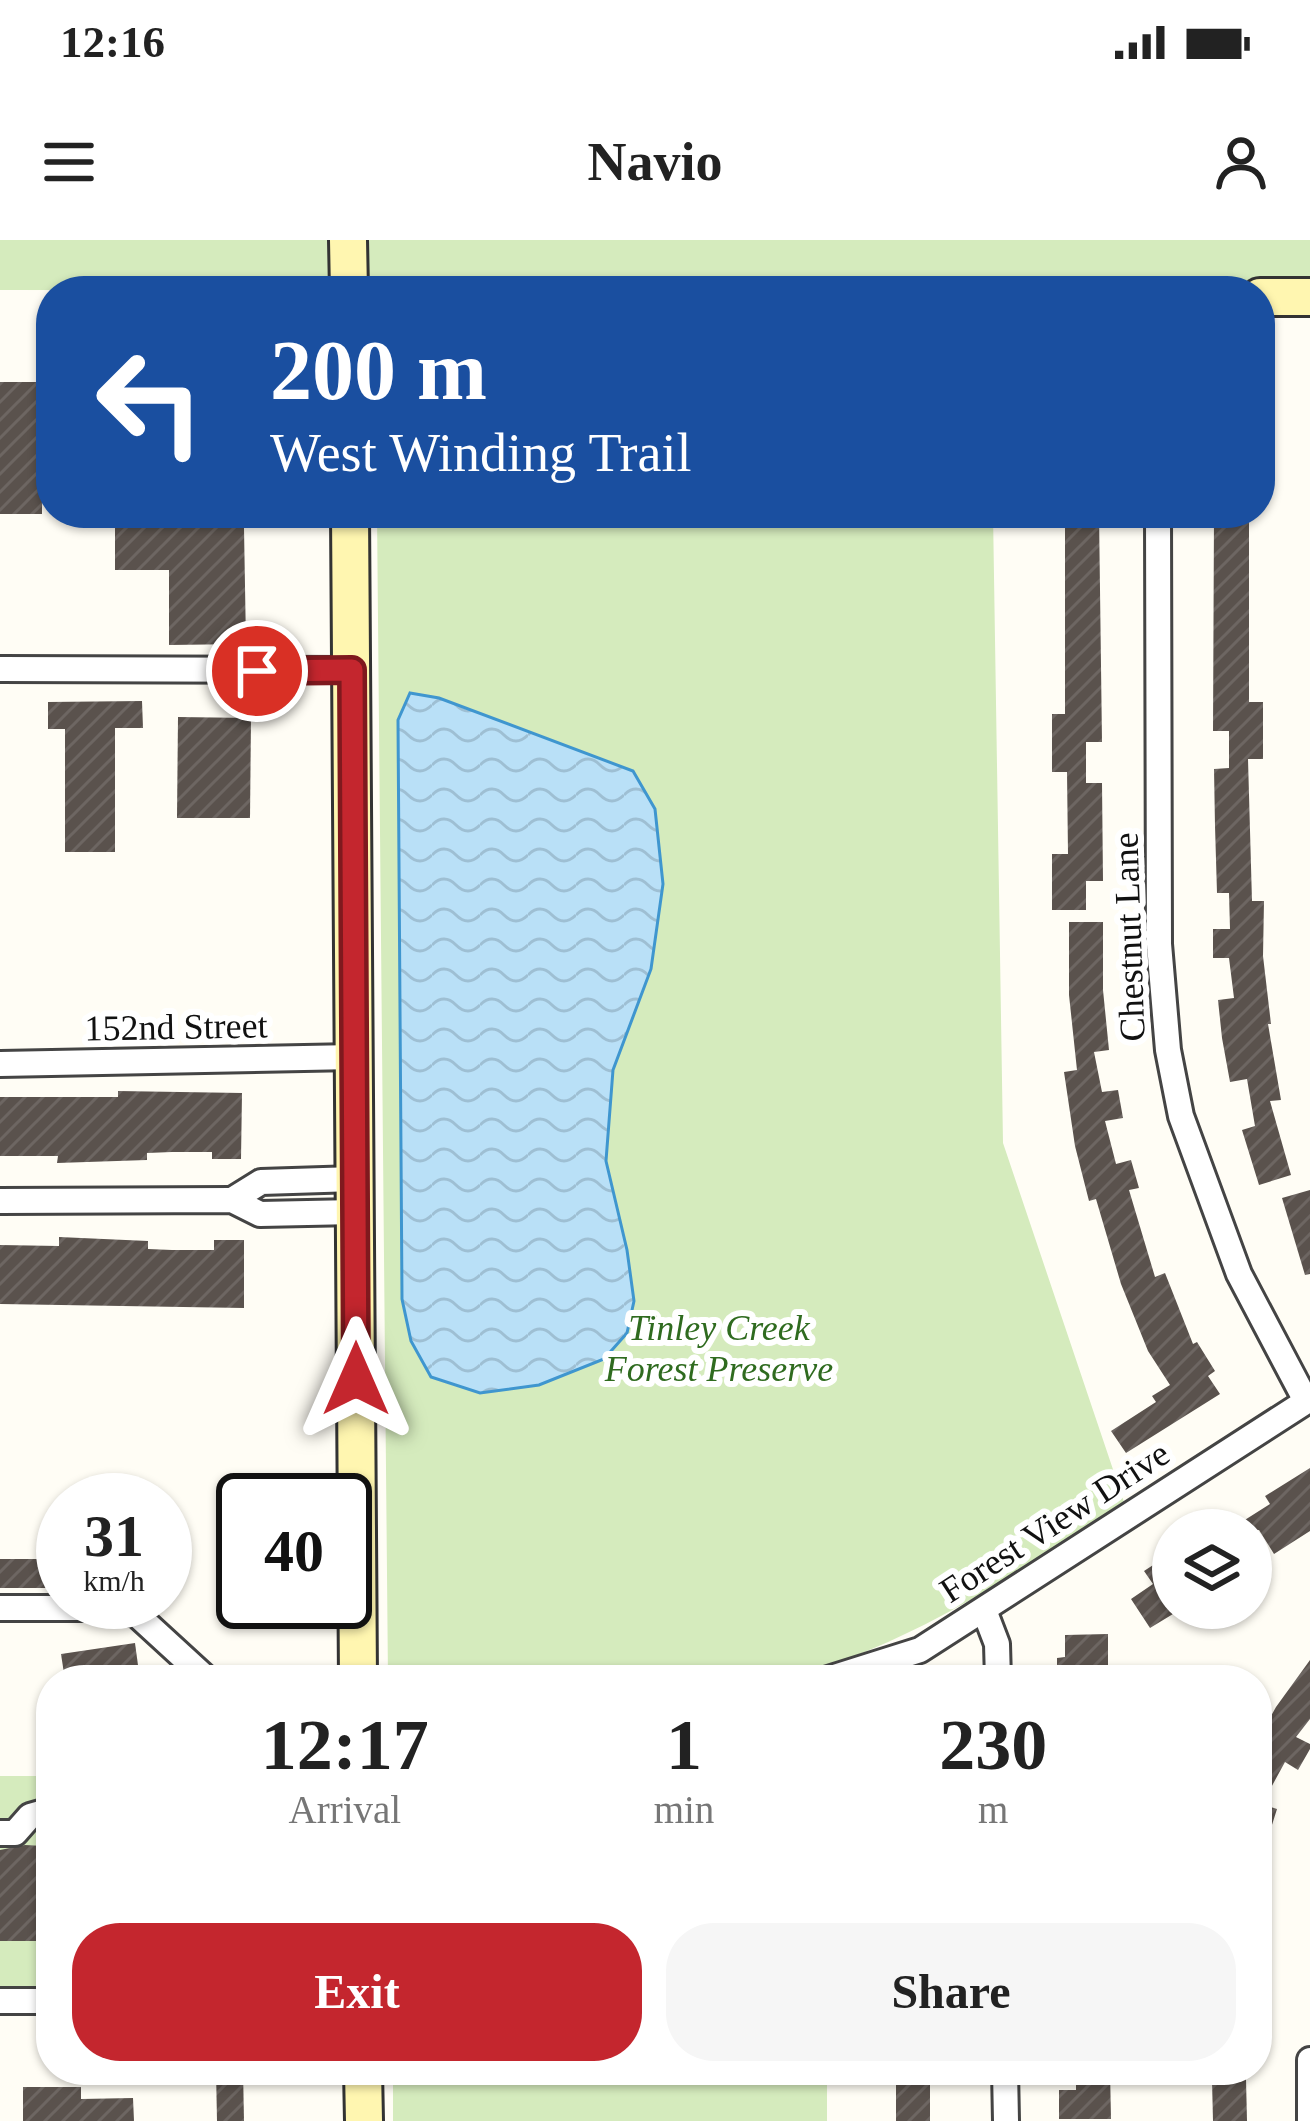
<!DOCTYPE html>
<html lang="en">
<head>
<meta charset="utf-8">
<style>
  :root { --surface:#fff; --page:#f6f6f6; --text:#222; --muted:#767676; --accent:#c4262e }
  body { margin:0; font-family:Georgia,serif; background:var(--page); color:var(--text); height:100vh; display:flex; flex-direction:column; font-size:45px; white-space:nowrap }
  * { box-sizing:border-box; margin:0 }
  p { font-size:39px; color:var(--muted) }
  .icon { flex:none; width:66px; height:66px; fill:none; stroke:currentColor; stroke-width:2; stroke-linecap:round; stroke-linejoin:round }
  .map { position:relative; flex:1; overflow:hidden }
  .drawer { position:absolute; left:36px; top:1425px; width:1236px; height:420px; display:flex; flex-direction:column; background:var(--surface); border-radius:48px; box-shadow:0 3px 9px #0004 }
  .drawer>* { flex:none }
  .top-card { position:absolute; left:36px; top:36px; width:1239px; height:252px; border-radius:48px; box-shadow:0 3px 9px #0004; background:#1a4fa0; color:#fff; overflow:hidden }
  .buttons { position:absolute; left:1152px; top:1269px; display:grid; gap:24px }
  .buttons a { display:grid; place-items:center; width:120px; height:120px; border-radius:50%; background:var(--surface); box-shadow:0 3px 9px #0004; font-size:60px }
  .speed { position:absolute; left:36px; top:1233px; display:flex; gap:24px; font-size:60px; font-weight:700; text-align:center }
  .speed>* { display:grid; place-content:center; width:156px; height:156px; border-radius:50%; background:var(--surface); box-shadow:0 3px 9px #0004; line-height:1 }
  .speed small { font-size:30px; font-weight:400 }
  .speed .limit { border:6px solid #111; border-radius:18px; background:#fff; color:#111 }
  .pin { position:absolute; display:grid; place-items:center; width:102px; height:102px; color:#fff; margin:-51px; border:6px solid #fff; border-radius:50%; box-shadow:0 3px 12px #0007 }
  .me { position:absolute; width:132px; margin:-66px; rotate:0deg; stroke-linejoin:round; filter:drop-shadow(0 0 9px #0008) }
  .turn { display:flex; align-items:center; gap:42px; height:252px; padding:0 36px; font-size:54px }
  .turn .icon { width:156px; height:156px; stroke-width:2.5 }
  .turn b { display:block; font-size:84px; line-height:102px }
  .eta { display:flex; justify-content:space-evenly; align-items:center; height:204px; text-align:center }
  .eta b { font-size:72px; font-weight:800; line-height:84px }
  .cta { display:flex; gap:24px; margin-top:auto; padding:24px 36px }
  .cta a { flex:1; height:138px; border-radius:48px; background:var(--accent); color:#fff; font-size:48px; font-weight:800; line-height:138px; text-align:center }
  .cta a+a { background:var(--page); color:var(--text) }
  .status { display:flex; justify-content:space-between; align-items:center; height:84px; padding:0 60px; background:var(--surface); direction:ltr }
  .status svg { height:33px; fill:currentColor }
  header { display:flex; justify-content:space-between; align-items:center; height:156px; padding:0 36px; background:var(--surface); font-size:54px; font-weight:800 }
  .map>svg:first-child { display:block }
  .park { fill:#d5ebbd }
  .water { fill:url(#water-waves); stroke:#3f96cf; stroke-width:3 }
  .building { fill:url(#building-hatch) }
  .lines { fill:none; stroke-linecap:round; stroke-linejoin:round }
  .street-casing { stroke:#444; stroke-width:30 }
  .secondary-casing { stroke:#333; stroke-width:42 }
  .street { stroke:#fff; stroke-width:24 }
  .secondary { stroke:#fff6b0; stroke-width:36 }
  .route-casing { stroke:#7f191e; stroke-width:30 }
  .route { stroke:#c4262e; stroke-width:21 }
  .labels { text-anchor:middle; stroke-width:12; stroke-linejoin:round; paint-order:stroke }
  .street-label { font-size:36px; fill:#111; stroke:#fff }
  .park-label { font-size:36px; font-style:italic; fill:#2f6b1f; stroke:#fff }
</style>
</head>
<body>
<div class="status"><b>12:16</b><svg viewBox="0 0 49 12"><path d="M0 12V9h3v3zM5 12V6h3v6zM10 12V3h3v9zM15 12V0h3v12zM26 1h20v11H26zM47 4h2v5h-2z"/></svg></div>
<header><svg class="icon" aria-label="menu" viewBox="0 0 24 24"><path d="M4 6h16M4 12h16M4 18h16"/></svg>Navio<svg class="icon" aria-label="person" viewBox="0 0 24 24"><circle cx="12" cy="8" r="4"/><path d="M4 21q1-7 8-7t8 7"/></svg></header>
<div class="map">
<svg width="1310" height="1881" viewBox="0 0 1310 1881">
  <defs>
    <pattern id="water-waves" width="16" height="10" patternUnits="userSpaceOnUse" patternTransform="scale(3)"><rect width="16" height="10" fill="#b9e0f7"/><path d="M0 5q4-4 8 0t8 0" fill="none" stroke="#9ebfd3"/></pattern>
    <pattern id="building-hatch" width="6" height="6" patternUnits="userSpaceOnUse" patternTransform="scale(3)"><rect width="6" height="6" fill="#5a524d"/><path d="M-1 1l2-2M0 6l6-6M5 7l2-2" fill="none" stroke="#6d6662"/></pattern>
  </defs>
  <rect width="100%" height="100%" fill="#fffdf5"/>
  <g class="park">
    <path d="M 0,0 L 1310,0 L 1310,42 L 990,44 L 989,51 L 0,50 Z"/>
    <path d="M 377,273 L 993,273 L 1003,903 L 1125,1265 C 1027,1325 935,1390 826,1426 L 825,1440 L 388,1440 Z"/>
    <path d="M 0,1536 L 51,1536 L 51,1772 L 0,1771 Z"/>
    <rect x="393" y="1830" width="434" height="51"/>
  </g>
  <path class="water" d="M 410,453 L 439,458 L 633,531 L 655,569 L 663,644 L 651,729 L 613,830 L 606,921 L 627,1010 L 634,1061 L 627,1093 L 604,1119 L 539,1145 L 480,1153 L 431,1137 L 411,1101 L 402,1059 L 398,480 Z"/>
  <g class="building">
    <path d="M 0,142 L 51,142 L 51,218 L 42,218 L 42,274 L 0,274 Z"/>
    <path d="M 1065,273 L 1099,273 L 1102,502 L 1086,502 L 1086,543 L 1102,543 L 1103,641 L 1086,641 L 1086,670 L 1052,670 L 1052,614 L 1068,614 L 1067,532 L 1052,532 L 1052,474 L 1065,474 Z"/>
    <path d="M 1214,273 L 1249,273 L 1249,462 L 1263,462 L 1263,519 L 1248,519 L 1252,661 L 1264,661 L 1263,716 L 1271,784 L 1268,784 L 1281,860 L 1270,861 L 1291,935 L 1259,945 L 1242,890 L 1255,886 L 1247,839 L 1230,842 L 1222,798 L 1218,760 L 1234,758 L 1229,718 L 1213,718 L 1213,689 L 1230,689 L 1229,653 L 1217,653 L 1215,586 L 1214,529 L 1229,528 L 1229,491 L 1213,491 Z"/>
    <path d="M 115,277 L 141,277 L 141,288 L 244,288 L 246,404 L 169,405 L 169,330 L 115,330 Z"/>
    <path d="M 142,461 L 143,488 L 115,488 L 115,612 L 65,612 L 65,489 L 48,489 L 48,462 Z"/>
    <path d="M 178,477 L 251,478 L 250,578 L 177,578 Z"/>
    <path d="M 1069,682 L 1103,682 L 1103,750 L 1109,810 L 1094,812 L 1102,852 L 1118,850 L 1123,878 L 1105,881 L 1116,924 L 1131,920 L 1139,948 L 1129,950 L 1155,1037 L 1165,1033 L 1193,1104 L 1197,1102 L 1215,1131 L 1208,1136 L 1220,1154 L 1126,1213 L 1111,1191 L 1156,1162 L 1152,1156 L 1170,1145 L 1148,1111 L 1121,1044 L 1096,959 L 1089,961 L 1075,906 L 1064,832 L 1077,830 L 1069,755 Z"/>
    <path d="M 118,851 L 242,853 L 241,919 L 212,919 L 212,912 L 172,912 L 147,913 L 147,920 L 57,923 L 58,916 L 0,916 L 0,857 L 118,857 Z"/>
    <path d="M 1310,950 L 1310,1034 L 1305,1035 L 1282,958 Z"/>
    <path d="M 59,997 L 148,1001 L 148,1009 L 172,1010 L 214,1010 L 214,1000 L 244,1000 L 244,1068 L 0,1064 L 0,1005 L 59,1006 Z"/>
    <path d="M 1310,1228 L 1310,1291 L 1274,1314 L 1259,1290 L 1229,1290 L 1270,1264 L 1265,1256 Z"/>
    <path d="M 1173,1312 L 1173,1374 L 1150,1388 L 1131,1359 L 1153,1344 L 1144,1331 Z"/>
    <rect x="0" y="1319" width="63" height="29"/>
    <path d="M 1108,1394 L 1108,1440 L 1057,1440 L 1057,1418 L 1065,1417 L 1065,1395 Z"/>
    <path d="M 135,1403 L 140,1440 L 65,1440 L 61,1414 Z"/>
    <path d="M 1310,1420 L 1310,1479 L 1296,1497 L 1310,1504 L 1310,1509 L 1298,1530 L 1285,1522 L 1262,1564 L 1277,1569 L 1261,1620 L 1257,1619 L 1257,1501 L 1276,1467 Z"/>
    <path d="M 25,1605 L 44,1606 L 44,1631 L 51,1631 L 51,1701 L 0,1701 L 0,1610 Z"/>
    <path d="M 216,1830 L 243,1830 L 244,1881 L 217,1881 Z"/>
    <rect x="896" y="1830" width="34" height="51"/>
    <path d="M 1076,1830 L 1110,1830 L 1111,1879 L 1059,1879 L 1059,1850 L 1076,1850 Z"/>
    <path d="M 1246,1839 L 1247,1881 L 1213,1881 L 1212,1840 Z"/>
    <path d="M 23,1847 L 81,1847 L 81,1859 L 133,1858 L 134,1881 L 23,1881 Z"/>
  </g>
  <g class="lines">
    <defs>
      <g id="street">
        <path d="M 1158,273 L 1159,704 L 1168,810 L 1181,876 L 1239,1034 L 1306,1161"/>
        <path d="M 0,429 L 352,430"/>
        <path d="M 0,824 L 354,817"/>
        <path d="M 232,960 L 261,942 L 355,939"/>
        <path d="M 0,961 L 232,960 L 260,974 L 355,972"/>
        <path d="M 0,1368 L 103,1368 L 136,1374 L 208,1440"/>
        <path d="M 984,1370 L 997,1404 L 998,1440"/>
        <path d="M 825,1440 L 920,1410 L 1310,1159"/>
        <path d="M 0,1593 L 15,1593 L 30,1576 L 51,1570"/>
        <path d="M 0,1761 L 51,1761"/>
        <path d="M 1005,1830 L 1006,1881"/>
        <path d="M 1310,1881 L 1310,1820"/>
      </g>
      <g id="secondary">
        <path d="M 348,0 L 349,51"/>
        <path d="M 1260,57 L 1310,57"/>
        <path d="M 350,273 L 358,1440"/>
        <path d="M 363,1830 L 364,1881"/>
      </g>
    </defs>
    <use href="#street" class="street-casing"/>
    <use href="#secondary" class="secondary-casing"/>
    <use href="#street" class="street"/>
    <use href="#secondary" class="secondary"/>
  </g>
  <g class="lines">
    <defs>
      <path id="route" d="M 257,431 L 352,430 L 356,1139"/>
    </defs>
    <use href="#route" class="route-casing"/>
    <use href="#route" class="route"/>
  </g>
  <g class="labels">
    <g class="street-label">
      <text transform="translate(1128 697) rotate(-92)" y="13">Chestnut Lane</text>
      <text transform="translate(176 786) rotate(-1)" y="13">152nd Street</text>
      <text transform="translate(1054 1281) rotate(-33)" y="13">Forest View Drive</text>
    </g>
    <g class="park-label">
      <text x="719" y="1100">Tinley Creek<tspan x="719" dy="41">Forest Preserve</tspan></text>
    </g>
  </g>
</svg>
<div class="buttons">
<a><svg class="icon" aria-label="layers" viewBox="0 0 24 24"><path d="M12 4l9 5-9 5-9-5zM3 14l9 5 9-5"/></svg></a>
</div>
<div class="speed"><div>31<small>km/h</small></div><div class="limit">40</div></div>
<div class="pin" style="left:257px;top:431px;background:#d93025"><svg class="icon" aria-label="arrive" viewBox="0 0 24 24"><path d="M6 21V4h12l-3 4 3 4H6"/></svg></div>
<svg class="me" style="left:356px;top:1139px" viewBox="-20 -20 40 40"><path d="M0-17L14 15 0 8-14 15z" fill="#c4262e" stroke="#fff" stroke-width="4"/></svg>
<div class="top-card">
<div class="turn"><svg class="icon" aria-label="left" viewBox="0 0 24 24"><path d="M17 20v-9H6M10 6l-5 5 5 5"/></svg><div><b>200 m</b>West Winding Trail</div></div>
</div>
<section class="drawer">
<div class="eta">
<div><b>12:17</b><p>Arrival</p></div>
<div><b>1</b><p>min</p></div>
<div><b>230</b><p>m</p></div>
</div>
<div class="cta"><a>Exit</a><a>Share</a></div>
</section>
</div>
</body>
</html>
